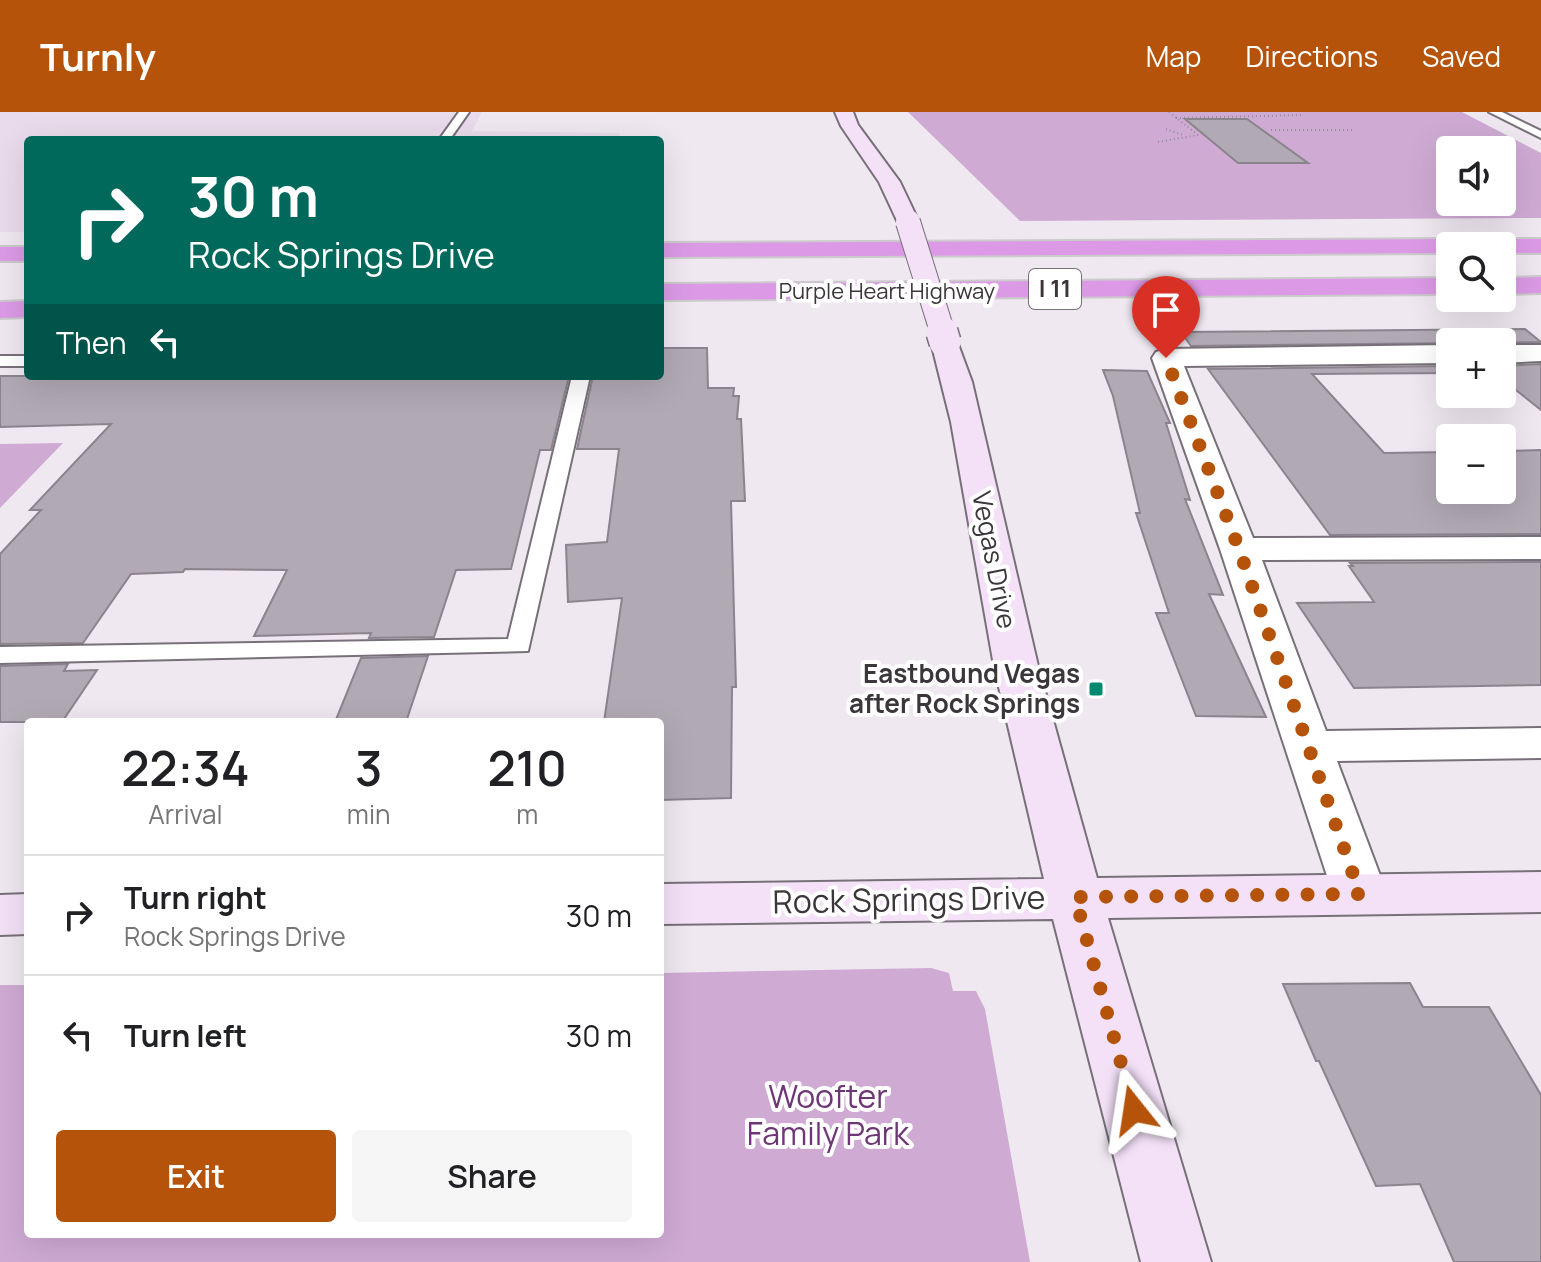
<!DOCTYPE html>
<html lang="en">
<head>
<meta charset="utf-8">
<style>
  :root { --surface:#fff; --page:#f6f6f6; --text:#202124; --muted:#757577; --line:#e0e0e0; --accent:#b45309 }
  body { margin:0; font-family:Manrope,sans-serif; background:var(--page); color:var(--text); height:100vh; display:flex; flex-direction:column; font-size:30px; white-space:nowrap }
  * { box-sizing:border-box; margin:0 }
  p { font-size:26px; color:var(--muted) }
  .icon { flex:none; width:44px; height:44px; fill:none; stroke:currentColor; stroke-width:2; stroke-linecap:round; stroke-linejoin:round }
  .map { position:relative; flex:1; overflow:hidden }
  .side { position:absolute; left:24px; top:606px; width:640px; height:520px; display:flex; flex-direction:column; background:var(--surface); border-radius:8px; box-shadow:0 8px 32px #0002 }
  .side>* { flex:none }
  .banner { position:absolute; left:24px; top:24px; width:640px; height:244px; border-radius:8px; box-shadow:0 8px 32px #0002; background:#00695c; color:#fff; overflow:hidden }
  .tools { position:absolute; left:1436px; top:24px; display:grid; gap:16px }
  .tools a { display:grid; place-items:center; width:80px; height:80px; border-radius:8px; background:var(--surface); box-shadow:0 8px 32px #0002; font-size:40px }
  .pin { position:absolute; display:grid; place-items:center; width:68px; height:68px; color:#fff; margin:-82px -34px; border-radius:50% 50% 50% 0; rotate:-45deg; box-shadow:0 0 8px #0007 }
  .pin .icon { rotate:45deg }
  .me { position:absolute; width:88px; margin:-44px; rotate:345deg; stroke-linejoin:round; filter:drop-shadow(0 0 6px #0008) }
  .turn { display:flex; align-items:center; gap:28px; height:168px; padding:0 32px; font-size:36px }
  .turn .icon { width:104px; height:104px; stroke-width:2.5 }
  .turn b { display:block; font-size:56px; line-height:68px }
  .then { display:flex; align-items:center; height:76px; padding:0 32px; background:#0003; gap:16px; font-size:30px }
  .eta { display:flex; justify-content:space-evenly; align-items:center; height:136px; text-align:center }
  .eta b { font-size:48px; font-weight:600; line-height:56px }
  .action { display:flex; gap:16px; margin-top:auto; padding:16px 32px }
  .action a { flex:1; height:92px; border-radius:8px; background:var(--accent); color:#fff; font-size:32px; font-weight:600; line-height:92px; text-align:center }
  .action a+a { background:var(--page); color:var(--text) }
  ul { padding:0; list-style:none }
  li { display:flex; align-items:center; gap:24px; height:120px; padding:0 32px; border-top:2px solid var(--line) }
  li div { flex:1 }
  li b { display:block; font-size:30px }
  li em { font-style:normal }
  header { display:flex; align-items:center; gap:48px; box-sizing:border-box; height:112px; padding:0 40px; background:var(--accent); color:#fff }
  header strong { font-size:38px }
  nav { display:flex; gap:44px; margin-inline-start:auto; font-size:28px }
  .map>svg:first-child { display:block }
  .built { fill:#e9dbeb }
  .green { fill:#cfabd4; fill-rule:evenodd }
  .building { fill:#b1a9b3; stroke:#8c848d; stroke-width:2 }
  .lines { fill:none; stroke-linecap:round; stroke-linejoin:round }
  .lane-casing { stroke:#777078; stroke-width:4 }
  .street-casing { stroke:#777078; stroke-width:4 }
  .secondary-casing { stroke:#777078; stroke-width:4 }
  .highway-casing { stroke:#cccbcc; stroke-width:4 }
  .path { stroke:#948e94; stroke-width:2; stroke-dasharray:1 3; stroke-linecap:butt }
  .lane { fill:#fff; fill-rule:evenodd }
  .street { fill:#fff; fill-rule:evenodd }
  .secondary { fill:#f4e1f8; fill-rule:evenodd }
  .highway { fill:#dc9ae6; fill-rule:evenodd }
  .secondary-bridge-far1-casing { stroke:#777078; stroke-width:26; stroke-linecap:butt }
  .secondary-bridge-casing { stroke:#777078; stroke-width:34; stroke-linecap:butt }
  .secondary-bridge-far1 { stroke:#f4e1f8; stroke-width:24 }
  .secondary-bridge { stroke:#f4e1f8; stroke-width:31 }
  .route { stroke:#b45309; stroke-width:14; stroke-dasharray:0 25.2 }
  .poi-dot { fill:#02896e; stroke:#fff; stroke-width:3 }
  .labels { text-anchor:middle; stroke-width:8; stroke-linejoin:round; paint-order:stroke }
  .far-street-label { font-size:22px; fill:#3a363a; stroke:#fff }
  .shield { fill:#fff; stroke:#757275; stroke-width:2 }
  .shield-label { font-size:24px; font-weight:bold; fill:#3a363a }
  .street-label { font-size:26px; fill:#3a363a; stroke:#fff }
  .poi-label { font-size:26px; font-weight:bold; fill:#3a363a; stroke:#fff; text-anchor:end }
  .near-street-label { font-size:32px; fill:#3a363a; stroke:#fff }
  .near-park-label { font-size:32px; fill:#6f3677; stroke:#fff }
</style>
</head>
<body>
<header>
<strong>Turnly</strong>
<nav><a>Map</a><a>Directions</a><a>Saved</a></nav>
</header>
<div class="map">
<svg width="1541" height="1150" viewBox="0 0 1541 1150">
  <rect width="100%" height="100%" fill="#f0e8f1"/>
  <path class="built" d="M 0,0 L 482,0 L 472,19 L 620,21 L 618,28 L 28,28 L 28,120 L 0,120 Z"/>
  <g class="green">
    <path d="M 908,0 L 1462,0 L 1541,41 L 1541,106 L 1020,109 ZM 1450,38 L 1502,38 L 1502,90 L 1450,90 Z"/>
    <path d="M 63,331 L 0,396 L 0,332 Z"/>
    <path d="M 931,856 L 949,861 L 953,879 L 976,879 L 985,897 L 1030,1150 L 0,1150 L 0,873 L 28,873 L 28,1122 L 660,1122 L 660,861 Z"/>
  </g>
  <g class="building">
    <path d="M 1185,7 L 1247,7 L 1308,51 L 1238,51 Z"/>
    <path d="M 1525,217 L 1541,230 L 1191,234 L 1181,220 Z"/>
    <path d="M 660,236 L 707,236 L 708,276 L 734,276 L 733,284 L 739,284 L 737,307 L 741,307 L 745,389 L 731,389 L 736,575 L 732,575 L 731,686 L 660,688 L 660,610 L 604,610 L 622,486 L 568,490 L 566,433 L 607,430 L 619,337 L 577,337 L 593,264 L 660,264 Z"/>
    <path d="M 1541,252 L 1541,298 L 1502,267 L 1502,254 Z"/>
    <path d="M 1450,254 L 1450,261 L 1312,262 L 1384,341 L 1450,340 L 1450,378 L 1502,378 L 1502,339 L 1541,338 L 1541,422 L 1330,423 L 1208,257 Z"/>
    <path d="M 1103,258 L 1147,259 L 1170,311 L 1166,311 L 1190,388 L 1185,387 L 1223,483 L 1209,482 L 1266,605 L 1196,604 L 1156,501 L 1169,501 L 1136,401 L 1140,401 L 1113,284 Z"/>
    <path d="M 0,264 L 569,264 L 551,338 L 540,338 L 511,457 L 456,458 L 434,525 L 369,526 L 371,521 L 254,524 L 287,458 L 185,457 L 183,460 L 131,462 L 83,531 L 0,532 L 0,442 L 41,398 L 30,398 L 111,312 L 0,315 Z"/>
    <path d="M 1541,450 L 1541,573 L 1354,576 L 1297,491 L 1374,490 L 1349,454 L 1353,454 L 1350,451 Z"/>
    <path d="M 428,544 L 406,610 L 335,610 L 361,546 Z"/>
    <path d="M 68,552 L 64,559 L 97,558 L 62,610 L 0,610 L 0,554 Z"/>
    <path d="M 1410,871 L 1423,895 L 1489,895 L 1541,983 L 1541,1150 L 1454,1150 L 1420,1072 L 1376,1074 L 1319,949 L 1316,949 L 1283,872 Z"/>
  </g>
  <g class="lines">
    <defs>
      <g id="lane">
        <path d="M 459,0 L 469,0 L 450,27 L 442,27 L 441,25 Z"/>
        <path d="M 1489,0 L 1502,0 L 1541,19 L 1541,26 Z"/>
        <rect x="0" y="244" width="28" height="10"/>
        <path d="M 572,264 L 590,264 L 528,539 L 0,551 L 0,535 L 508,527 Z"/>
      </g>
      <g id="street">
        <path d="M 1450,233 L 1450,251 L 1184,254 L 1253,426 L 1541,425 L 1541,447 L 1262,448 L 1326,619 L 1541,616 L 1541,646 L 1337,649 L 1387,782 L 1379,796 L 1360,802 L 1341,796 L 1333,782 L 1220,437 L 1152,246 L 1156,240 L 1166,237 Z"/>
        <path d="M 1502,233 L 1541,233 L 1541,249 L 1502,251 Z"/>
      </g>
      <g id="secondary">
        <path d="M 835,0 L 853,0 L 858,13 L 900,70 L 919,110 L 916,115 L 900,115 L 879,70 L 841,14 Z"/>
        <path d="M 945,222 L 955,224 L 972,270 L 1038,554 L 1097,766 L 1541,760 L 1541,800 L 1108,806 L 1211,1150 L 1141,1150 L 1053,807 L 660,812 L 660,772 L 1044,767 L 994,554 L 951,310 L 931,230 L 935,224 Z"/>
        <path d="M 28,782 L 28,822 L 0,823 L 0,783 Z"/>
      </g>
      <g id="highway">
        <path d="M 1450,127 L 1458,129 L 1462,134 L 1450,134 L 1450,141 L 660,145 L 660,131 Z"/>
        <path d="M 1500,127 L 1541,127 L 1541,141 L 1502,141 L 1502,134 L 1488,134 L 1492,129 Z"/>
        <rect x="0" y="135" width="28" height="14"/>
        <path d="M 1541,165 L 1541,181 L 1502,182 L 1502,166 Z"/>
        <path d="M 1450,166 L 1450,182 L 660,188 L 660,172 Z"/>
        <path d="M 28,189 L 28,205 L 0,206 L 0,190 Z"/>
      </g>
    </defs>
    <use href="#lane" class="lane-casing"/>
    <use href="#street" class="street-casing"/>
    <use href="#secondary" class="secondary-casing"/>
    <use href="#highway" class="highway-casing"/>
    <g class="path">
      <path d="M 1169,0 L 1198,23"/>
      <path d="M 1176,6 L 1304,3"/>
      <path d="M 1166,17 L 1183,23"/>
      <path d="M 1271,18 L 1354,18"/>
      <path d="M 1158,30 L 1198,23"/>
    </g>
    <use href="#lane" class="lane"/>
    <use href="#street" class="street"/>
    <use href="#secondary" class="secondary"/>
    <use href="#highway" class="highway"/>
    <defs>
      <path id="secondary-bridge-far1" d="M 908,110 L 943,222"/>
      <path id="secondary-bridge" d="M 942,220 L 945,230"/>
    </defs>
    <use href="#secondary-bridge-far1" class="secondary-bridge-far1-casing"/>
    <use href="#secondary-bridge" class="secondary-bridge-casing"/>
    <use href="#secondary-bridge-far1" class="secondary-bridge-far1"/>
    <use href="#secondary-bridge" class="secondary-bridge"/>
  </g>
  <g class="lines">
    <path class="route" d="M 1134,998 L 1075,785 L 1360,782 L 1239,437 L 1166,246"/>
  </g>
  <rect class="poi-dot" x="1088" y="569" width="16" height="16" rx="4"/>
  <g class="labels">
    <g class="far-street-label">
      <text x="887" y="187">Purple Heart Highway</text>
    </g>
    <rect class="shield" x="1029" y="157" width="52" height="40" rx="6"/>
    <g class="shield-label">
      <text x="1055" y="185">I 11</text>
    </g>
    <g class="street-label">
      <text transform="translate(994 448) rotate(79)" y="9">Vegas Drive</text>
    </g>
    <g class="poi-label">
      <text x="1080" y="571">Eastbound Vegas<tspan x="1080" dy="30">after Rock Springs</tspan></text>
    </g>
    <g class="near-street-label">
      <text transform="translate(909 788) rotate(-1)" y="11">Rock Springs Drive</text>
    </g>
    <g class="near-park-label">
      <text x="828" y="996">Woofter<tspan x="828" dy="37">Family Park</tspan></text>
    </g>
  </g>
</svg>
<div class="tools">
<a><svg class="icon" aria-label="sound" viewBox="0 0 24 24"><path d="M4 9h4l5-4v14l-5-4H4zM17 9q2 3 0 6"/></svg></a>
<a><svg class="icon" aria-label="search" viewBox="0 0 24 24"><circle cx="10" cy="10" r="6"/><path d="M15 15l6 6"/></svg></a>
<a>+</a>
<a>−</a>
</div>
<div class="pin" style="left:1166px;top:246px;background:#d93025"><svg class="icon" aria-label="arrive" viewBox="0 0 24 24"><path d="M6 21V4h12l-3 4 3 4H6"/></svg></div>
<svg class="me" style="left:1134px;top:998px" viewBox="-20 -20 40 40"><path d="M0-17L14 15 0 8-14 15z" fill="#b45309" stroke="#fff" stroke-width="4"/></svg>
<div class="banner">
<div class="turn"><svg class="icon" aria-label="right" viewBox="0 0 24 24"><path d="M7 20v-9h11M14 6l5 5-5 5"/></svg><div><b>30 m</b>Rock Springs Drive</div></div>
<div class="then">Then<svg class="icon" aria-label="left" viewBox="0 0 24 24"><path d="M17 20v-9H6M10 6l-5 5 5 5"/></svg></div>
</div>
<section class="side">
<div class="eta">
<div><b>22:34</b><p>Arrival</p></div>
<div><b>3</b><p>min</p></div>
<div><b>210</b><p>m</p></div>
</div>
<ul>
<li><svg class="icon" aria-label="right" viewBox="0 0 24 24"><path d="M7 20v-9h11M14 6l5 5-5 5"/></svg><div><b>Turn right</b><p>Rock Springs Drive</p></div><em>30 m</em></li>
<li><svg class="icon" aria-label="left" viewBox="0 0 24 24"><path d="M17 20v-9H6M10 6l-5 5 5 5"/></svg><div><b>Turn left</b></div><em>30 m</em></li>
</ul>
<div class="action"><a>Exit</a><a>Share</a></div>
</section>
</div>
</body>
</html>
